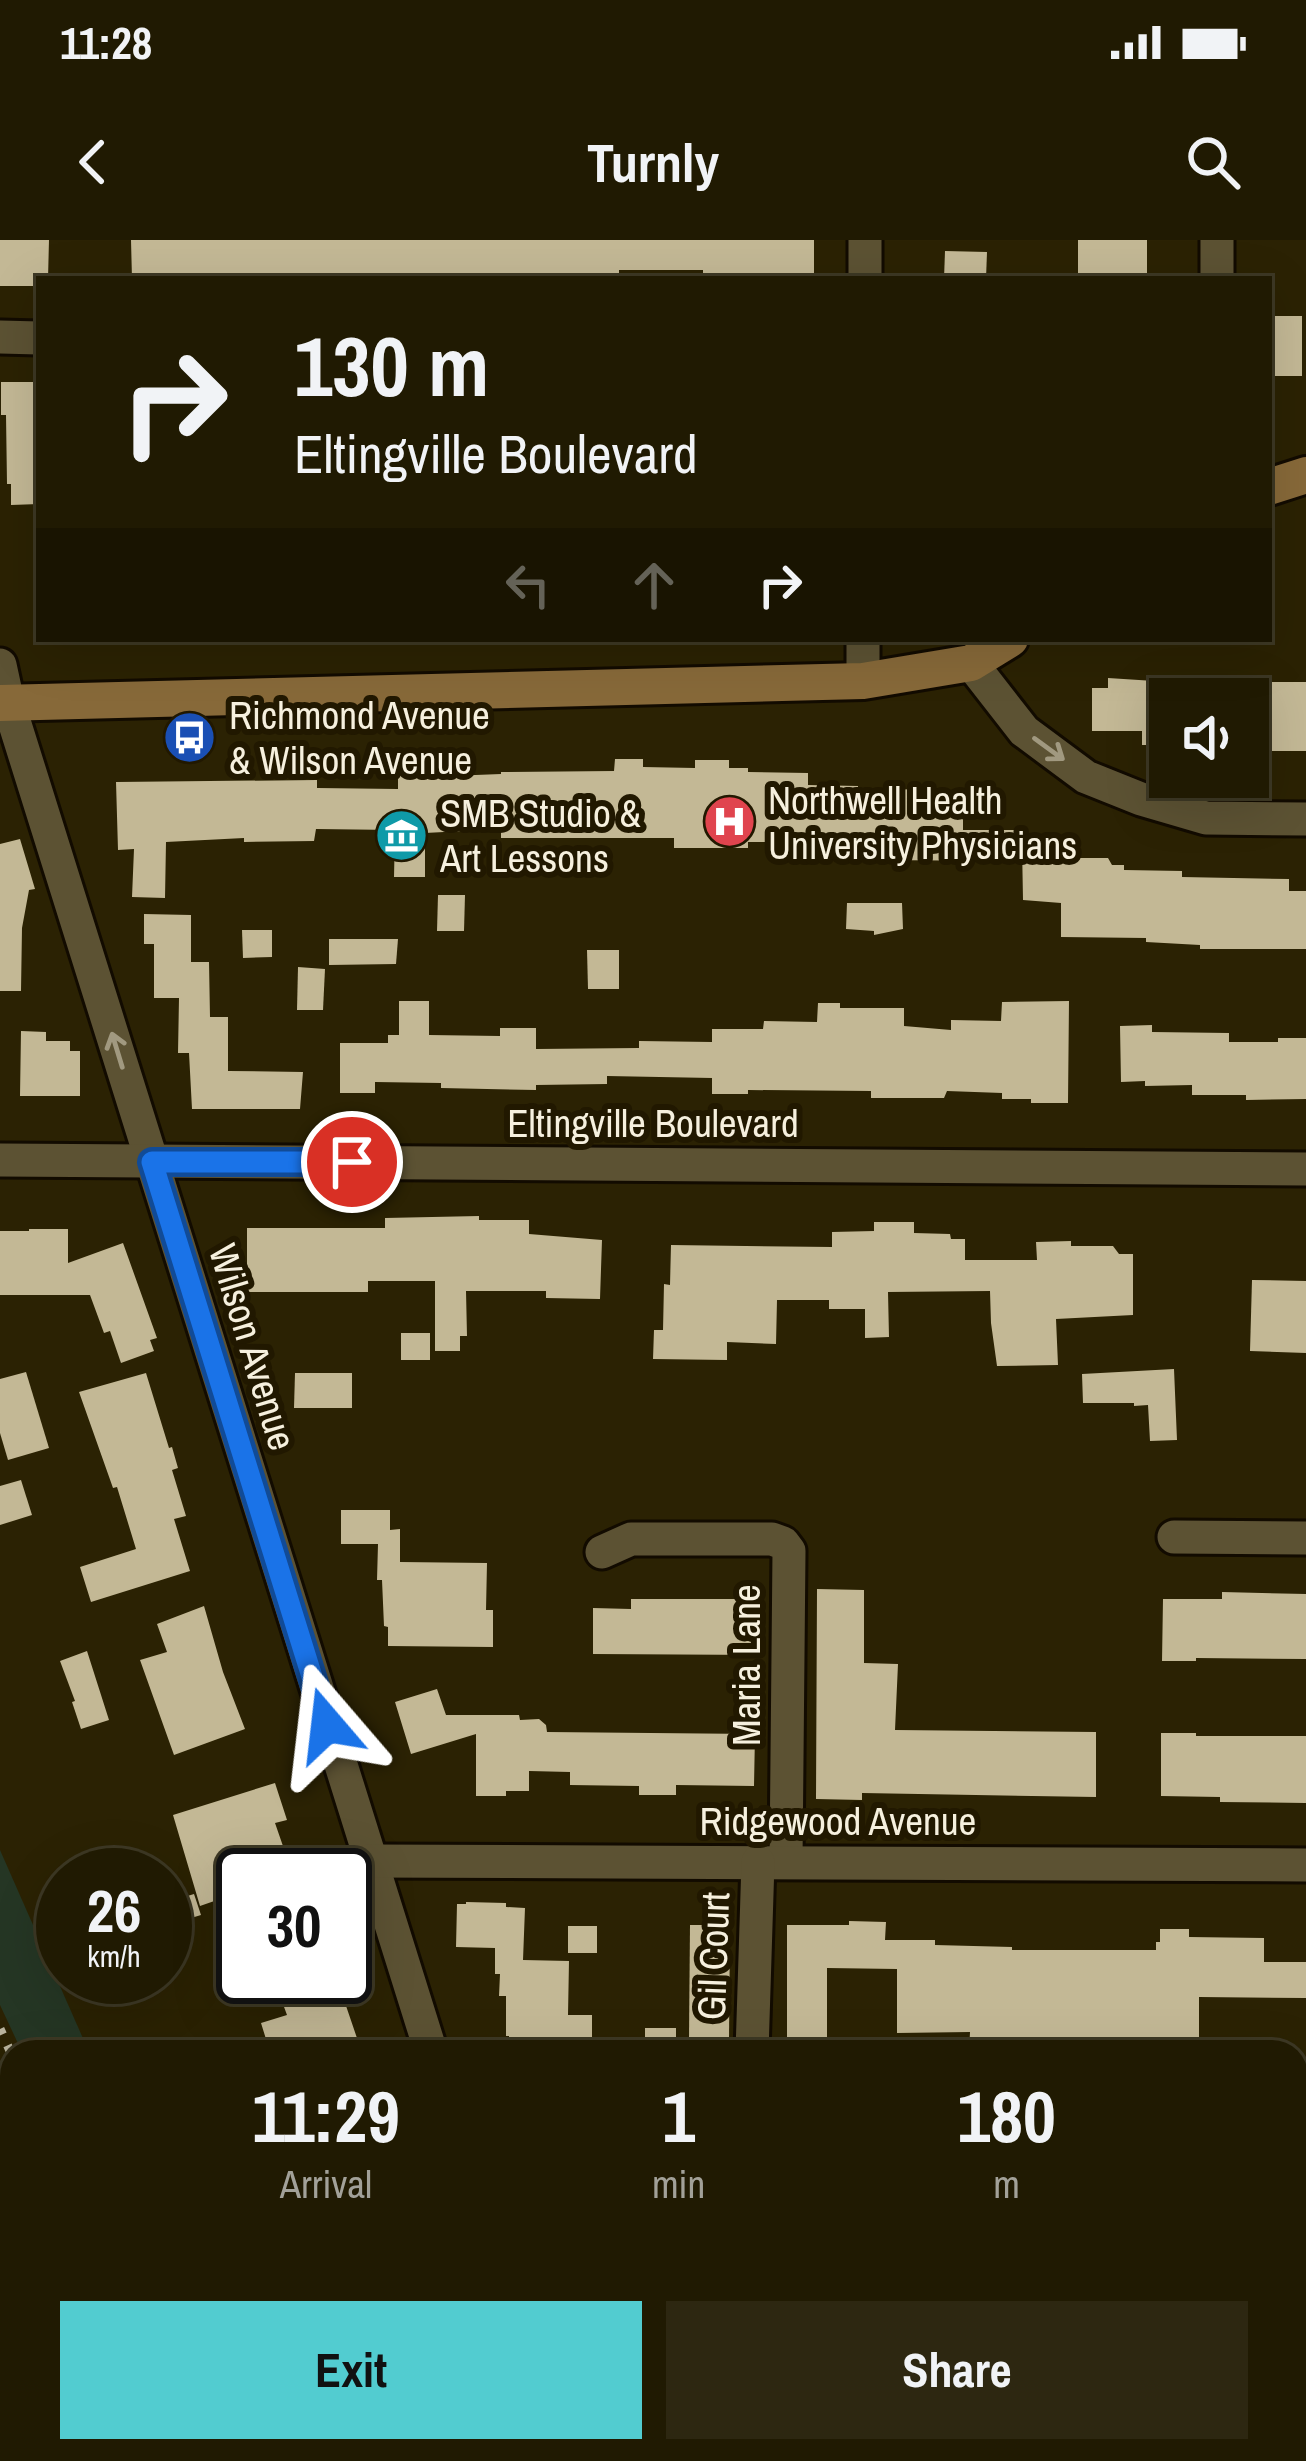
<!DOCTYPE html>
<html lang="en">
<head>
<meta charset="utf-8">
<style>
  :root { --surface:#201a02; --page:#2d2711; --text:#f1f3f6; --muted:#a2a199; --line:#3d3824; --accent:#52ccd0 }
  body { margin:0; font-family:"Archivo Narrow",sans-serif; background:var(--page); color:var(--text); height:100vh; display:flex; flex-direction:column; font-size:45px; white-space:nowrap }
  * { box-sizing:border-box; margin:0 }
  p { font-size:39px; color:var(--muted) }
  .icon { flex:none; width:66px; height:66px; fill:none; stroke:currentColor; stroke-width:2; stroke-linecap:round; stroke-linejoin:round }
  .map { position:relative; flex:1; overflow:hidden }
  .panel { position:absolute; left:0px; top:1800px; width:1308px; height:423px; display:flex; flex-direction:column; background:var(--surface); border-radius:36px 36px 0 0; box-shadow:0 12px 48px #0002,0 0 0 3px var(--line) }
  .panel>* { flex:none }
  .guide { position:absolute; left:36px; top:36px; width:1236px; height:366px; border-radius:0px; box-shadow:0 12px 48px #0002,0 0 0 3px var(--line); background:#201a02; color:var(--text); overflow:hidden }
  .buttons { position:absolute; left:1149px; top:438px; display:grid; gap:24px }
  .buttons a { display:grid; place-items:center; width:120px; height:120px; border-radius:0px; background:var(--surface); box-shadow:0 12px 48px #0002,0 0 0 3px var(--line); font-size:60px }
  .speed { position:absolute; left:36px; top:1608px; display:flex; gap:24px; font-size:60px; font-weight:700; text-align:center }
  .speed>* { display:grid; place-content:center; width:156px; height:156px; border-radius:50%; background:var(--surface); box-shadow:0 12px 48px #0002,0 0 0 3px var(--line); line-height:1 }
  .speed small { font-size:30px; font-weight:400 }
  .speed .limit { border:6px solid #111; border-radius:18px; background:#fff; color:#111 }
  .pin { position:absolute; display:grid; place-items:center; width:102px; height:102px; color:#fff; margin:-51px; border:6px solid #fff; border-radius:50%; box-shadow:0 3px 12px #0007 }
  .me { position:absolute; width:132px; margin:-66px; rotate:343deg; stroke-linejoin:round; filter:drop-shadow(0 0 9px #0008) }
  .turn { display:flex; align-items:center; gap:42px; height:252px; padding:0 60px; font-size:54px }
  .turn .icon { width:156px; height:156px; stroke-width:2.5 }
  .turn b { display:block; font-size:84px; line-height:102px }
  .lanes { display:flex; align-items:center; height:114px; padding:0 60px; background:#0003; justify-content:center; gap:60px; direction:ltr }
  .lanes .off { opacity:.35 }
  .eta { display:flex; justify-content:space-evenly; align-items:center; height:204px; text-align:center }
  .eta b { font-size:72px; font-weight:700; line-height:84px }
  .cta { display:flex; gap:24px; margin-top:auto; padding:24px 60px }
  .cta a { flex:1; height:138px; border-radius:0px; background:var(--accent); color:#111; font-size:48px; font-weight:700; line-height:138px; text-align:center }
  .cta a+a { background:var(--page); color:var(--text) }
  .status { display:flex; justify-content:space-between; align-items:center; height:84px; padding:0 60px; background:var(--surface); direction:ltr }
  .status svg { height:33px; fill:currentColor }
  header { display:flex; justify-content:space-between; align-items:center; height:156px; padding:0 60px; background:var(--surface); font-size:54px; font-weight:700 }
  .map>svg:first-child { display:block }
  .green { fill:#253624 }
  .building { fill:#c3b895 }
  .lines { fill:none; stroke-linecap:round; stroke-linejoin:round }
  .street-casing { stroke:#120b00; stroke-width:39 }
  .secondary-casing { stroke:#120b00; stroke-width:42 }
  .street { stroke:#5c5233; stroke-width:33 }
  .secondary { stroke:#876939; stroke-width:36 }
  .rail { stroke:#bab49e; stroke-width:9; stroke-dasharray:6 12; stroke-linecap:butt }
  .oneway { stroke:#a19980 }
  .route-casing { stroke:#114b97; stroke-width:30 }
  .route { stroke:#1a73e8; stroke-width:21 }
  .labels { text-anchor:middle; stroke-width:12; stroke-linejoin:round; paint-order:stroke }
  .poi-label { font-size:39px; fill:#f6f0de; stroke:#211800; text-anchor:start }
  .street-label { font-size:39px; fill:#f6f0de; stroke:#211800 }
</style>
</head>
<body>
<div class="status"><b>11:28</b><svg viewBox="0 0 49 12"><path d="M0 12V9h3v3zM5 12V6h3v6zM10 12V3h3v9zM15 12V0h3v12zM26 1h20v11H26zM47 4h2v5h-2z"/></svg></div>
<header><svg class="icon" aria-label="back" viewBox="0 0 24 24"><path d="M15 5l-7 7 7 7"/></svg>Turnly<svg class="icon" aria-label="search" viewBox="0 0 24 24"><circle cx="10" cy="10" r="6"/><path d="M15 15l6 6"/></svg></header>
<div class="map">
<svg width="1306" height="2221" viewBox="0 0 1306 2221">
  <rect width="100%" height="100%" fill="#2b2203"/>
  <g class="green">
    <path d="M 0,1610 L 89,1812 L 22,1812 L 0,1765 Z"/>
    <path d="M 0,1855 L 12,1882 L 12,2035 L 0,2012 Z"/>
  </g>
  <g class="building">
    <path d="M 0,0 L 49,0 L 48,39 L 39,39 L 39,46 L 0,46 Z"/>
    <path d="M 131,0 L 814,0 L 814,39 L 719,39 L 719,37 L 703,37 L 703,30 L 619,30 L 619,39 L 456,39 L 302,33 L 248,34 L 238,36 L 238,39 L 132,39 Z"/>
    <rect x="1078" y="0" width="69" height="39"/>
    <path d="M 945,11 L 987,12 L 986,39 L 944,39 Z"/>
    <rect x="1269" y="76" width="33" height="60"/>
    <path d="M 1,142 L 39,142 L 39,264 L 11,265 L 11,244 L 7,244 L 6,175 L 1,175 Z"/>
    <path d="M 1108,438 L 1170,442 L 1170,505 L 1142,505 L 1142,491 L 1092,491 L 1092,448 L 1108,448 Z"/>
    <rect x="1248" y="442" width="58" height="69"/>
    <path d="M 615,519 L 643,519 L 643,527 L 695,528 L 695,520 L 729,520 L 729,528 L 748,528 L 748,532 L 808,533 L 808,545 L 858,546 L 858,551 L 917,549 L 917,569 L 963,569 L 963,590 L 1016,590 L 1016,621 L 873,620 L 873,614 L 836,613 L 837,602 L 748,602 L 748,608 L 674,608 L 674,598 L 501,598 L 501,589 L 425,593 L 425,637 L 394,637 L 395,590 L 316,589 L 314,601 L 244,602 L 244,598 L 166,602 L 165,658 L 132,657 L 134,609 L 118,610 L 116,542 L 317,540 L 317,548 L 398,549 L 398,533 L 424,533 L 424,537 L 501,534 L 501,532 L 614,531 Z"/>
    <path d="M 20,599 L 35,649 L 29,650 L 22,688 L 21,751 L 0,751 L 0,604 Z"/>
    <path d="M 1022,605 L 1057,605 L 1056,614 L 1065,614 L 1065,618 L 1108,618 L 1112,625 L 1124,625 L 1124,630 L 1182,631 L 1182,637 L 1289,639 L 1289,651 L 1306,651 L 1306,709 L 1200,709 L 1200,705 L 1146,702 L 1146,698 L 1061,697 L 1061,663 L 1023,660 Z"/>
    <path d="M 438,655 L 465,655 L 464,691 L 437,691 Z"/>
    <path d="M 847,663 L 902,663 L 903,689 L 874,695 L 874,691 L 846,689 Z"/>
    <path d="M 144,674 L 191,675 L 191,722 L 209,722 L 210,777 L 228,777 L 228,831 L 303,832 L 300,869 L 192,869 L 189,813 L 178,813 L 179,758 L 154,758 L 154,704 L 144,704 Z"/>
    <path d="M 242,690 L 272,690 L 272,717 L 243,718 Z"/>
    <path d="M 329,699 L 398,699 L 396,724 L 329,725 Z"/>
    <path d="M 587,710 L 619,710 L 619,749 L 588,749 Z"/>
    <path d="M 298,727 L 325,729 L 323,770 L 297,770 Z"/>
    <path d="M 399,761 L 429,761 L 429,795 L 500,796 L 500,788 L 536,788 L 536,809 L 639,808 L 639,801 L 712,802 L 712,789 L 763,789 L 764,781 L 817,782 L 818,763 L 840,763 L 840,768 L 904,768 L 904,786 L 951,790 L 951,780 L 1001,781 L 1002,762 L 1069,761 L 1068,863 L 1031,863 L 1031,859 L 1002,859 L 1002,853 L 947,851 L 944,858 L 871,858 L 871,851 L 748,850 L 748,854 L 712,854 L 712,838 L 607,836 L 607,844 L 536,845 L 536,850 L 441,848 L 441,843 L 375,842 L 375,853 L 340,853 L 340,803 L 388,803 L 388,795 L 399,795 Z"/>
    <path d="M 1152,785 L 1152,792 L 1229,793 L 1229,802 L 1278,802 L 1278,798 L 1306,798 L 1306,859 L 1246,860 L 1246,855 L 1192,855 L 1192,845 L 1145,846 L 1145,841 L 1121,842 L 1120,786 Z"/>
    <path d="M 21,791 L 46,792 L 46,801 L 70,801 L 70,811 L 80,811 L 80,856 L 20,856 Z"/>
    <path d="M 479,976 L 479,980 L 529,980 L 529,994 L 602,1000 L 600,1059 L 546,1058 L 546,1051 L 466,1051 L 467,1096 L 460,1096 L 460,1111 L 435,1111 L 435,1041 L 368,1041 L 368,1052 L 247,1052 L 247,988 L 385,988 L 385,978 Z"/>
    <path d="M 874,982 L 914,982 L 914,993 L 950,994 L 951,999 L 965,999 L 965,1020 L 1037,1020 L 1036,1002 L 1071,1001 L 1071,1006 L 1113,1006 L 1119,1014 L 1133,1014 L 1133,1075 L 1056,1079 L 1058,1125 L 997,1126 L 991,1083 L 990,1051 L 888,1052 L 889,1097 L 865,1098 L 865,1069 L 829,1069 L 829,1060 L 777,1060 L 776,1104 L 727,1102 L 727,1120 L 653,1119 L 654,1090 L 663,1090 L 664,1044 L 670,1045 L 671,1005 L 832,1007 L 832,992 L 874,991 Z"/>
    <path d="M 29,989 L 68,989 L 68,1023 L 123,1003 L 157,1098 L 150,1100 L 154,1111 L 121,1123 L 110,1091 L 104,1093 L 90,1055 L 0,1055 L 0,991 L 29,991 Z"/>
    <path d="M 1252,1040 L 1306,1041 L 1306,1113 L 1250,1111 Z"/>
    <rect x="401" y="1093" width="29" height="27"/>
    <path d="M 1174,1129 L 1177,1200 L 1150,1201 L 1148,1165 L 1134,1166 L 1134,1163 L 1083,1163 L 1082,1134 Z"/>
    <path d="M 26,1132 L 49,1208 L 8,1220 L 0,1193 L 0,1139 Z"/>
    <path d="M 146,1133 L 169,1208 L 172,1207 L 178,1228 L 172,1230 L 186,1276 L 174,1279 L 190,1331 L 91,1362 L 80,1327 L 136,1309 L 117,1247 L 113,1248 L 79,1152 Z"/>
    <path d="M 295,1133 L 352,1133 L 352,1168 L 294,1168 Z"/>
    <path d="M 21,1240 L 32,1275 L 0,1285 L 0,1246 Z"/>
    <path d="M 341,1270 L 390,1270 L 390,1290 L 400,1289 L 400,1322 L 487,1323 L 486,1370 L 493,1370 L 493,1407 L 388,1406 L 388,1387 L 384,1386 L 382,1340 L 377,1340 L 378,1304 L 341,1304 Z"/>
    <path d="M 817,1349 L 864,1350 L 864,1423 L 898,1424 L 895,1490 L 1096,1492 L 1096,1557 L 862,1553 L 862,1560 L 816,1559 Z"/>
    <path d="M 1222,1352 L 1306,1354 L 1306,1419 L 1196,1418 L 1196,1421 L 1162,1421 L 1163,1359 L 1222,1359 Z"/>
    <path d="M 631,1359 L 764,1359 L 763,1415 L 593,1414 L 593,1368 L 631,1369 Z"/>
    <path d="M 204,1366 L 223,1432 L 245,1489 L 174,1515 L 140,1420 L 167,1412 L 157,1384 Z"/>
    <path d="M 87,1411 L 109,1480 L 81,1489 L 72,1462 L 75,1461 L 60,1421 Z"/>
    <path d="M 437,1449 L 446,1475 L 519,1475 L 520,1480 L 539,1479 L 546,1485 L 547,1492 L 755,1494 L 754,1546 L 676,1545 L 676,1555 L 639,1555 L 639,1546 L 570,1545 L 570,1532 L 529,1531 L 529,1551 L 506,1551 L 506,1556 L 476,1556 L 476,1494 L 411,1514 L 395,1462 Z"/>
    <path d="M 1161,1493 L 1196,1493 L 1196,1496 L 1306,1496 L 1306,1563 L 1220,1562 L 1220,1557 L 1161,1556 Z"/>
    <path d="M 275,1543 L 287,1580 L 275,1583 L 293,1635 L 243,1635 L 243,1651 L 200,1666 L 173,1575 Z"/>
    <path d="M 194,1654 L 201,1675 L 165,1686 L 165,1663 Z"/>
    <path d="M 466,1662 L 506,1663 L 506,1667 L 525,1668 L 523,1720 L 569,1721 L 568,1775 L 592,1775 L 592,1811 L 509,1810 L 509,1796 L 506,1796 L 506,1756 L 499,1756 L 500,1734 L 495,1734 L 495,1708 L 456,1707 L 457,1664 L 466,1664 Z"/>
    <path d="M 849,1681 L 886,1682 L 885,1700 L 935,1700 L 935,1705 L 1012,1707 L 1012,1710 L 1156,1710 L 1156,1702 L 1160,1702 L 1160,1689 L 1189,1689 L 1189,1697 L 1264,1698 L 1264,1722 L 1306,1722 L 1306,1758 L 1199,1757 L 1199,1812 L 1125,1812 L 1125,1801 L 1060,1800 L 1060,1812 L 969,1812 L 970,1792 L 897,1793 L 897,1729 L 827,1728 L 827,1812 L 787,1812 L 787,1685 L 849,1685 Z"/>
    <path d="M 690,1685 L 730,1685 L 729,1800 L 689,1799 Z"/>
    <rect x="568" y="1686" width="29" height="27"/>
    <path d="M 273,1737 L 330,1737 L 338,1759 L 343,1757 L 358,1801 L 323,1812 L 270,1812 L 261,1783 L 287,1775 Z"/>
    <rect x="645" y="1788" width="31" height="24"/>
  </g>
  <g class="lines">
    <defs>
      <g id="street">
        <path d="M 865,39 L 865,0"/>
        <path d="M 1217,39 L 1217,0"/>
        <path d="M 0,97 L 39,98"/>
        <path d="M 971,423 L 1024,491 L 1086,537 L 1141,559 L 1206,578 L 1306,579"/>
        <path d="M 0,425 L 8,462 L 431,1812"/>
        <path d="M 863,441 L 863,399"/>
        <path d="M 0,920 L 1306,929"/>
        <path d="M 1174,1297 L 1306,1298"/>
        <path d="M 602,1312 L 631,1299 L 772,1299 L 783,1303 L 789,1311 L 786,1621"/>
        <path d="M 369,1621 L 1306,1625"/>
        <path d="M 752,1812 L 758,1622"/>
        <path d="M 1296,2111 L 1306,2112"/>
        <path d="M 559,2211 L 562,2221"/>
      </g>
      <g id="secondary">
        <path d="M 1269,247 L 1306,235"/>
        <path d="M 0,463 L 863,441 L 971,423 L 1010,399"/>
      </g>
    </defs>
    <use href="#street" class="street-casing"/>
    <use href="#secondary" class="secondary-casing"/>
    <use href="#street" class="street"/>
    <use href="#secondary" class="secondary"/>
    <g class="rail">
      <path d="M 0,1789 L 12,1815"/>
      <path d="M 0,1830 L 12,1857"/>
      <path d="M 188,2211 L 192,2221"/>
    </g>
  </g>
  <defs><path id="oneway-shaft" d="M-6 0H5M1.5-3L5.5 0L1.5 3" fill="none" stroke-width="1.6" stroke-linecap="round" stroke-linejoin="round" transform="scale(3)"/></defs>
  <g class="oneway">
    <use href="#oneway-shaft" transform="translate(1049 509) rotate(36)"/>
    <use href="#oneway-shaft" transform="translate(117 810) rotate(-107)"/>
  </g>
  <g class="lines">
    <defs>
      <path id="route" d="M 327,1485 L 152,922 L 352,922"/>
    </defs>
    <use href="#route" class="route-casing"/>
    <use href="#route" class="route"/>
  </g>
  <defs>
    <symbol id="bus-disc" viewBox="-11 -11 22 22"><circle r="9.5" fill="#1a4fb4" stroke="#211800"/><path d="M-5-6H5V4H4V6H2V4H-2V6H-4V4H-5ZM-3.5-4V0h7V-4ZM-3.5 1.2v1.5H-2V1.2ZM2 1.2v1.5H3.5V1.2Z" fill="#fff"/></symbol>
    <symbol id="hospital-disc" viewBox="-11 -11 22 22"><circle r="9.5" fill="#e0444e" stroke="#211800"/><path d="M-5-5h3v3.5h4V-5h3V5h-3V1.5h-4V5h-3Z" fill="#fff"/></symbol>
    <symbol id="museum-disc" viewBox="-11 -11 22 22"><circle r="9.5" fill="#0f9aa8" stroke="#211800"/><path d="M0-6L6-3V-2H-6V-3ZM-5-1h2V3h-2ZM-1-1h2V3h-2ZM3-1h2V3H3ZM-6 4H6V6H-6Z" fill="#fff"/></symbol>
  </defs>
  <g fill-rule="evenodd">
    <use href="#bus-disc" x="160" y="468" width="59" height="59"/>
    <use href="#hospital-disc" x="700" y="552" width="59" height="59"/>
    <use href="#museum-disc" x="372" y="566" width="59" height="59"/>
  </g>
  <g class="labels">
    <g class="poi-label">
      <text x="229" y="489">Richmond Avenue<tspan x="229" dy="45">&amp; Wilson Avenue</tspan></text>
      <text x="768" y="574">Northwell Health<tspan x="768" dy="45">University Physicians</tspan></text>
      <text x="440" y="587">SMB Studio &amp;<tspan x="440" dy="45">Art Lessons</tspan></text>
    </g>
    <g class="street-label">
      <text x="653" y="897">Eltingville Boulevard</text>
      <text transform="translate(253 1107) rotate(73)" y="14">Wilson Avenue</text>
      <text transform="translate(746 1425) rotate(-90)" y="14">Maria Lane</text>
      <text x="838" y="1595">Ridgewood Avenue</text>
      <text transform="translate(713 1716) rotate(-88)" y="14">Gil Court</text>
    </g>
  </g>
</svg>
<div class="buttons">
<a><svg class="icon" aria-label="sound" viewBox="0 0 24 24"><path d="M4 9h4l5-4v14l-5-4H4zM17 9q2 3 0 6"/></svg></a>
</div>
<div class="speed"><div>26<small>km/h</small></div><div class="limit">30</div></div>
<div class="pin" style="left:352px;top:922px;background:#d93025"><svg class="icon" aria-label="arrive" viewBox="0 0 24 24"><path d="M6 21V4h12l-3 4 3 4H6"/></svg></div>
<svg class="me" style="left:327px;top:1485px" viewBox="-20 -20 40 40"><path d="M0-17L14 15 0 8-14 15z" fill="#1a73e8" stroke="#fff" stroke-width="4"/></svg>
<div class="guide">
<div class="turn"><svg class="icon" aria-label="right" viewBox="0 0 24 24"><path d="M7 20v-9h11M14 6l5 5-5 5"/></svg><div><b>130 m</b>Eltingville Boulevard</div></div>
<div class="lanes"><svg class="icon off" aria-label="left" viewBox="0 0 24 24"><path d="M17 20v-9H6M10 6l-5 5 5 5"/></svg><svg class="icon off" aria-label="ahead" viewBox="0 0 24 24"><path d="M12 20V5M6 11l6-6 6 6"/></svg><svg class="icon" aria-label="right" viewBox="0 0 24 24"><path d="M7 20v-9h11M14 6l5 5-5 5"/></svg></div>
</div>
<section class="panel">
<div class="eta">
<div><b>11:29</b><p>Arrival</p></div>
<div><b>1</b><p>min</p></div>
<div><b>180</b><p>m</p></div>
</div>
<div class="cta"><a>Exit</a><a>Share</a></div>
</section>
</div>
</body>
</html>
